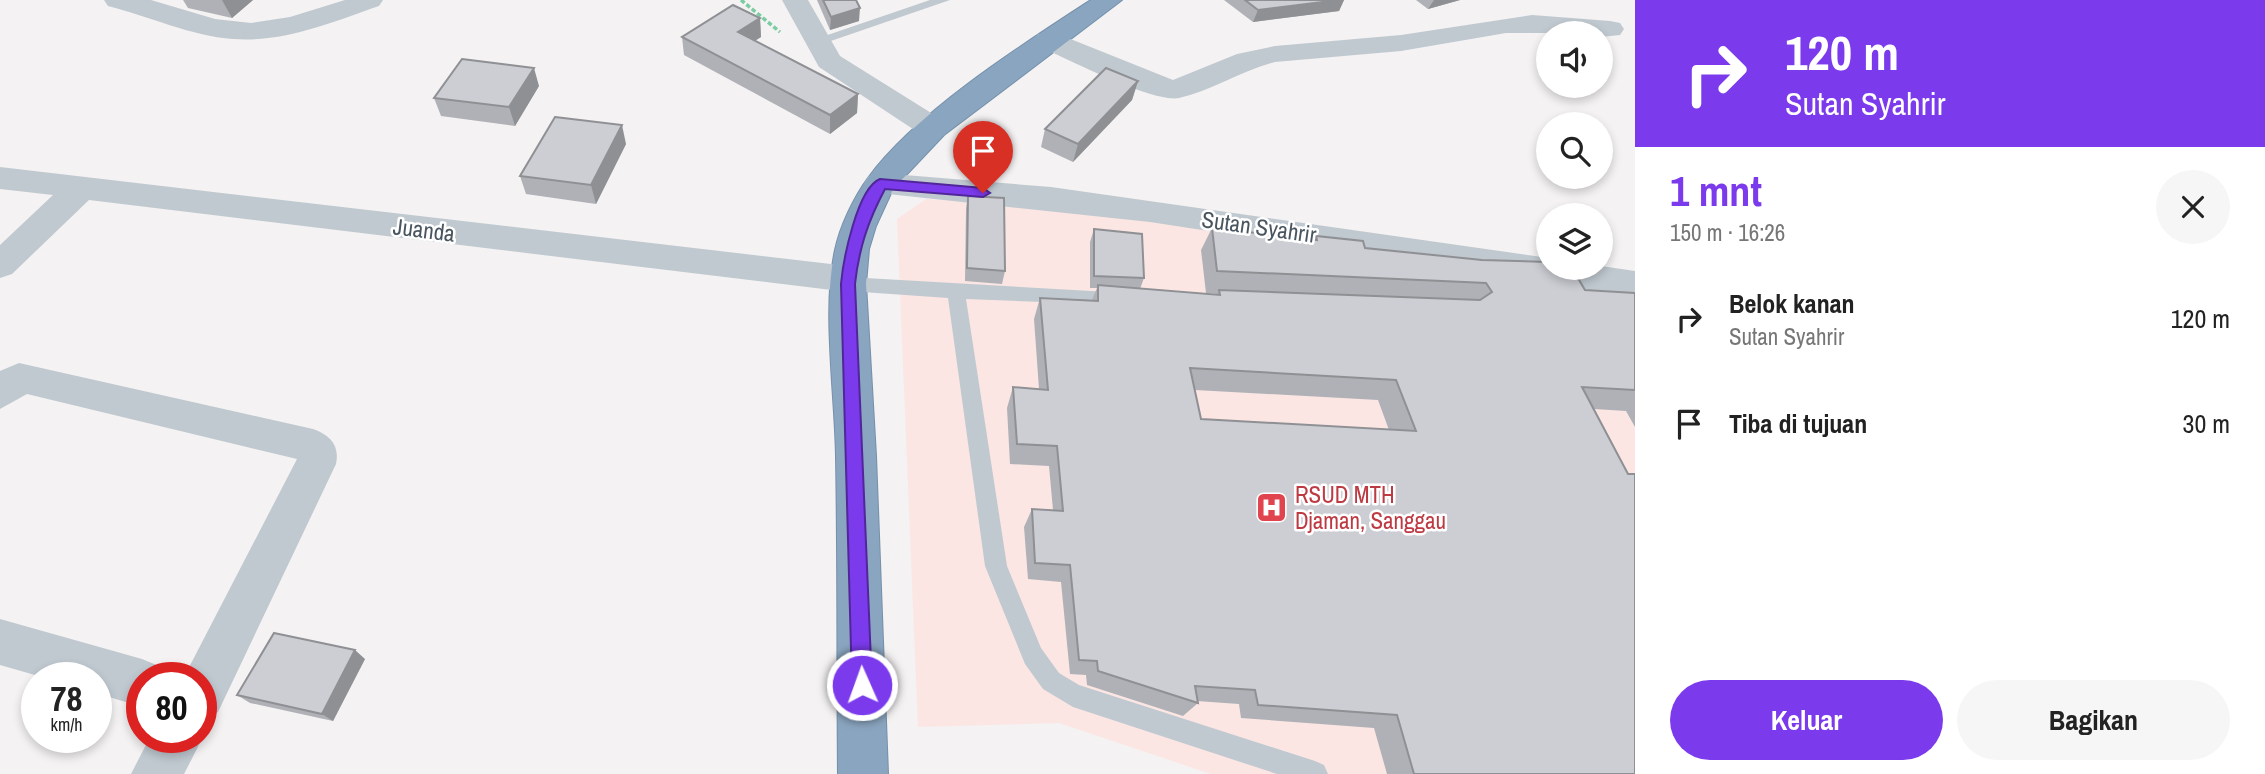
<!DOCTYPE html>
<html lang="id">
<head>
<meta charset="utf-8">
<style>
  :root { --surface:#fff; --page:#f6f6f6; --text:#222; --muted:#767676; --accent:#7c3aed }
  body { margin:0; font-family:"Archivo Narrow",sans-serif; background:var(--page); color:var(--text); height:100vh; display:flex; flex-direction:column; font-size:26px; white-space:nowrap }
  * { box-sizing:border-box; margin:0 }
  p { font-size:23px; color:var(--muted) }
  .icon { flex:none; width:38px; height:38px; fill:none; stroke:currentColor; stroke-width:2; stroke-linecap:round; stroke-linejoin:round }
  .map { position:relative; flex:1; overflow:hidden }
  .details { display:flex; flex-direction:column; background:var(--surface); width:630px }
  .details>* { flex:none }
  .hud { background:#7c3aed; color:#fff; overflow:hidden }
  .buttons { position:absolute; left:1536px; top:21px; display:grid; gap:14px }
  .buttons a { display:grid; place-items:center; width:77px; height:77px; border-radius:50%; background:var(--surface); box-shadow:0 4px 10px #0003; font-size:35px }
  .speed { position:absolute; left:21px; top:662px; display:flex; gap:14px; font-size:35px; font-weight:700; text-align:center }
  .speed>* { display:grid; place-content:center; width:91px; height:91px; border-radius:50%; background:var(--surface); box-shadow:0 4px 10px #0003; line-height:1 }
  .speed small { font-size:18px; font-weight:400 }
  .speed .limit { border:10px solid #d22; background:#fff; color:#111 }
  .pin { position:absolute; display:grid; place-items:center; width:60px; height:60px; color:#fff; margin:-72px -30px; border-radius:50% 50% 50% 0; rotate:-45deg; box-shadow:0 0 7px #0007 }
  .pin .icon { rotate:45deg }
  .me { position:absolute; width:77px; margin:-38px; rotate:358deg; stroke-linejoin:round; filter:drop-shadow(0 0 5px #0008) }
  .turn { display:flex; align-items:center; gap:24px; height:147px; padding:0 35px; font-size:32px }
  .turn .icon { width:91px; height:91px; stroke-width:2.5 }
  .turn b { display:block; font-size:49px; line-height:60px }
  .round { display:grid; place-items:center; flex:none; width:74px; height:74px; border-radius:37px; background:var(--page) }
  .head { display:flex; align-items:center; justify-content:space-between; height:119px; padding:0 35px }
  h1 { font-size:42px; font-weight:800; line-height:52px; color:var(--accent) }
  .action { display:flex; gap:14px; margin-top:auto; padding:14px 35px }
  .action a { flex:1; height:80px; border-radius:42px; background:var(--accent); color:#fff; font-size:28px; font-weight:800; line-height:80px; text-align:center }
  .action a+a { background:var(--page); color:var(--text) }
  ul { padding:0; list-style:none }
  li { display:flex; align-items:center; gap:21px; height:105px; padding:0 35px }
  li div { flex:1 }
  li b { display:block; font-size:26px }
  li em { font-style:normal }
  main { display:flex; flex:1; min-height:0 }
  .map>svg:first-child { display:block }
  .medical { fill:#fbe6e4 }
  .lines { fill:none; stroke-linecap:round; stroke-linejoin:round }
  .highway-casing { stroke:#7590ab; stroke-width:2 }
  .path { stroke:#7acda3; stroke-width:3.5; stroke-dasharray:4.5 2.5; stroke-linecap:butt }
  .lane { fill:#c0c9d0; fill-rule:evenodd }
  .street { fill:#c0c9d0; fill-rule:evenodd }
  .highway { fill:#8aa5bf; fill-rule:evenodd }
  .wall { fill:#afb1b6; fill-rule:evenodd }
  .shaded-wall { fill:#8f9094 }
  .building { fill:#ccced4; stroke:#8f9094; stroke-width:2; fill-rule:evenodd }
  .route { fill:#7c3aed; stroke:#51269a; stroke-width:2 }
  .labels { text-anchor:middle; stroke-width:5; stroke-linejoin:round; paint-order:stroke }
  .street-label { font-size:23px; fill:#49555f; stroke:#fff }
  .health-label { font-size:23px; fill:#be3a42; stroke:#fff; text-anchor:start }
</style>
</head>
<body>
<main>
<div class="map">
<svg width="1635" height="774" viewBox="0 0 1635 774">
  <rect width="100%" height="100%" fill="#f4f2f2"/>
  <path class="medical" d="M 926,199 L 1082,207 L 1635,293 L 1635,774 L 1211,774 L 1059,723 L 918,727 L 897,219 Z"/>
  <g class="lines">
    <defs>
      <path id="highway" d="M 1091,0 L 1122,0 L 944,135 L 893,189 L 876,226 L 869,249 L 866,284 L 876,456 L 888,774 L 838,774 C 837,668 838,562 836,456 C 835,395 822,308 835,250 C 840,226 854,197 868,178 C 915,113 1023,44 1091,0 Z"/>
    </defs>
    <use href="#highway" class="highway-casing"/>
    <path class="path" d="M 741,0 L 780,32"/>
    <g class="lane">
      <path d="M 930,0 L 950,0 L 825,43 L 813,40 Z"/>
      <path d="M 848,277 L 1126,293 L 1129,298 L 1120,305 L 966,299 L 1007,566 L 1041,648 L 1059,673 L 1079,685 L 1315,761 L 1324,765 L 1328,774 L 1277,774 L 1073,707 L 1043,689 L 1025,664 L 985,566 L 948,298 L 848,291 L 839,284 Z"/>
    </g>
    <g class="street">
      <path d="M 104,0 L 151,0 L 215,19 L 251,23 L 290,17 L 345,0 L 383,0 L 379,6 C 333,22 283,43 233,39 C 191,36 148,16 108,6 Z"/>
      <path d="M 782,0 L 808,0 L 840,56 L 944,121 L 948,128 L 944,135 L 933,138 L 922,135 L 819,67 Z"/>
      <path d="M 1532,15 L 1610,21 L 1620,23 L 1624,29 L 1620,35 L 1601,37 L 1601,33 L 1506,33 L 1401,51 L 1275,62 C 1242,70 1212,91 1179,98 C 1152,103 1066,58 1038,46 L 1034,40 L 1038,34 L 1058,34 L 1173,80 L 1237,54 L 1275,46 L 1401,35 Z"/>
      <path d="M 0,167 L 848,266 L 860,270 L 866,279 L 860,288 L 848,292 L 89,200 L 12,274 L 0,278 L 0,245 L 53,195 L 0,189 Z"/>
      <path d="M 880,173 L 1051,187 L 1549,258 L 1549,268 L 1601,266 L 1635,271 L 1635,297 L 1150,222 L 869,192 L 864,184 L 869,176 Z"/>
      <path d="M 19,363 L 313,429 C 330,435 340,445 336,464 L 218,712 L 201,719 L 201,677 L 184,677 L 297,459 L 27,394 L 0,409 L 0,371 Z"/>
      <path d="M 0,619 L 142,659 L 159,666 L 163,677 L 142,677 L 142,707 L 96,693 L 96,677 L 42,677 L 0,665 Z"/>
      <path d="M 201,733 L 203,737 L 184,774 L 131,774 L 150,737 L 201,737 Z"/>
    </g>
    <use href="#highway" class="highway"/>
  </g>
  <g class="wall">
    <path d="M 183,0 L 253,0 L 232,18 L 188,8 Z"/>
    <path d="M 817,0 L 856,0 L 859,21 L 830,30 Z"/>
    <path d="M 1224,0 L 1344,0 L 1339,11 L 1253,22 Z"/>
    <path d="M 1416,0 L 1460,0 L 1428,9 Z"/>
    <path d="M 760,18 L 761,37 L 754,41 L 858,94 L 857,113 L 830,134 L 684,55 L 682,37 Z"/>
    <path d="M 1138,81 L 1132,100 L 1073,162 L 1041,147 L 1045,129 Z"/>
    <path d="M 539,86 L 515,126 L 441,116 L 434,98 Z"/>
    <path d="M 626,144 L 596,204 L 526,194 L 520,176 Z"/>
    <path d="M 968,196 L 1005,271 L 1002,284 L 965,281 L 966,209 Z"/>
    <path d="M 1212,228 L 1313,240 L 1316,236 L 1365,248 L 1585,290 L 1635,293 L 1635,427 L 1626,411 L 1594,409 L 1635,774 L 1387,774 L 1374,728 L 1241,718 L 1239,704 L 1197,701 L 1198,703 L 1183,716 L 1087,685 L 1086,675 L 1070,674 L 1061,582 L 1028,579 L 1024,527 L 1032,509 L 1053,510 L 1049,466 L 1010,464 L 1007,408 L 1013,387 L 1039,389 L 1034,319 L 1040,298 L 1092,300 L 1097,288 L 1090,288 L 1090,242 L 1094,229 L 1144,278 L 1140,289 L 1216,295 L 1217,294 L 1206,293 L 1201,250 ZM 1195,390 L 1378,400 L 1389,430 L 1201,419 Z"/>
    <path d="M 365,659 L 333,721 L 250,703 L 237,695 Z"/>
  </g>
  <g class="shaded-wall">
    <path d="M 222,0 L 253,0 L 232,18 Z"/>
    <path d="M 1339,0 L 1344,0 L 1339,11 L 1253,22 L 1258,10 Z"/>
    <path d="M 1434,0 L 1460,0 L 1428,9 Z"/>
    <path d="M 860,8 L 859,21 L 830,30 L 831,17 Z"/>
    <path d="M 760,18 L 761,37 L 739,51 L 738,32 Z"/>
    <path d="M 534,68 L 539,86 L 515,126 L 509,107 Z"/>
    <path d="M 1138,81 L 1132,100 L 1073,162 L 1078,144 Z"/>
    <path d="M 858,94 L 857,113 L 830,134 L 830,115 Z"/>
    <path d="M 622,125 L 626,144 L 596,204 L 591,185 Z"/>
    <path d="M 355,650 L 365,659 L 333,721 L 322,714 Z"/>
  </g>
  <g class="building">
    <path d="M 823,0 L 856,0 L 860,8 L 831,17 Z"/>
    <path d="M 1245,0 L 1339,0 L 1258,10 Z"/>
    <path d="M 733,5 L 760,18 L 738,32 L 858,94 L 830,115 L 682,37 Z"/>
    <path d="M 462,59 L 534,68 L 509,107 L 434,98 Z"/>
    <path d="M 1106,68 L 1138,81 L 1078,144 L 1045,129 Z"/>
    <path d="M 555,117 L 622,125 L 591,185 L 520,176 Z"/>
    <path d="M 968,196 L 1004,198 L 1005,271 L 967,268 Z"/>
    <path d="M 1212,228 L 1317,240 L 1316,236 L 1363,241 L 1365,248 L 1482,260 L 1549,262 L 1549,268 L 1572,268 L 1585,290 L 1635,293 L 1635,390 L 1582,387 L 1628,474 L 1635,474 L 1635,774 L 1414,774 L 1397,715 L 1258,705 L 1255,690 L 1195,686 L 1198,703 L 1098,671 L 1097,661 L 1079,660 L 1070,565 L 1035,563 L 1032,509 L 1063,511 L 1057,446 L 1017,444 L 1013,387 L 1048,390 L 1040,298 L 1098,301 L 1098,285 L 1220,295 L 1219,290 L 1480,300 L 1492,292 L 1486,283 L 1217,271 ZM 1190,368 L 1396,380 L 1416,431 L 1201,419 Z"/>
    <path d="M 1094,229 L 1142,234 L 1144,278 L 1094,276 Z"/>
    <path d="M 274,633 L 355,650 L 322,714 L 237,695 Z"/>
  </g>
  <path class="route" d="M 880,179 L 983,188 L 990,193 L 983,197 L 885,189 C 868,221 859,248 855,284 L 872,685 L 869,692 L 862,695 L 855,692 L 852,685 L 841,284 C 843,261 857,188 880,179 Z"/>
  <defs>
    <symbol id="hospital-square" viewBox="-11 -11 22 22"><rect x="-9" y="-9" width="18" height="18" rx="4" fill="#e0444e" stroke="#fff"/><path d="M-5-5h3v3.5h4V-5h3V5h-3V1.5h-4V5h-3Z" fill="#fff"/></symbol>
  </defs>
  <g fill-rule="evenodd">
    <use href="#hospital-square" x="1254" y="490" width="35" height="35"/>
  </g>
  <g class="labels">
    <g class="street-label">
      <text transform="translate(1259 227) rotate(8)" y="8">Sutan Syahrir</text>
      <text transform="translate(424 230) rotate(7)" y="8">Juanda</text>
    </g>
    <g class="health-label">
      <text x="1295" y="503">RSUD MTH<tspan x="1295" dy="26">Djaman, Sanggau</tspan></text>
    </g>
  </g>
</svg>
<div class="buttons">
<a><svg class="icon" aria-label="sound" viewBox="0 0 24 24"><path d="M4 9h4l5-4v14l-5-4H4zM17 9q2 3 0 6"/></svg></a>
<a><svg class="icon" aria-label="search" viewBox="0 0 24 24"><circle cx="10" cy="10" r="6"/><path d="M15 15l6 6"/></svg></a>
<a><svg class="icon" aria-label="layers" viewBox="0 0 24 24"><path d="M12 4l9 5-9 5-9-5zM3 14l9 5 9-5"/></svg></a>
</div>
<div class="speed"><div>78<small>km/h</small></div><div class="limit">80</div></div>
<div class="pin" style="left:983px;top:193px;background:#d93025"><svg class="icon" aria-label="arrive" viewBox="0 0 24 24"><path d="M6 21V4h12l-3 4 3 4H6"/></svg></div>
<svg class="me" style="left:862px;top:685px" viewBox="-20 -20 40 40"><circle r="17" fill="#7c3aed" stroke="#fff" stroke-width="3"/><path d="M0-11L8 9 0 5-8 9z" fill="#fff"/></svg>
</div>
<section class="details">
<div class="hud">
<div class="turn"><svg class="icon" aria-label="right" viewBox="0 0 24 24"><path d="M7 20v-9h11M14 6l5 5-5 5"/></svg><div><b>120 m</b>Sutan Syahrir</div></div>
</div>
<div class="head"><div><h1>1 mnt</h1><p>150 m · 16:26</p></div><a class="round"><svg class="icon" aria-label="close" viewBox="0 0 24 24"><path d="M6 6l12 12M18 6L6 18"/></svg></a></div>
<ul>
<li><svg class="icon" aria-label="right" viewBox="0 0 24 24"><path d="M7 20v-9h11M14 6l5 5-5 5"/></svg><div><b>Belok kanan</b><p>Sutan Syahrir</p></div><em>120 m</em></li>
<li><svg class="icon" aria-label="arrive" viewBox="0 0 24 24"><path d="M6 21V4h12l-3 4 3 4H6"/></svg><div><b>Tiba di tujuan</b></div><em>30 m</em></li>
</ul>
<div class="action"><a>Keluar</a><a>Bagikan</a></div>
</section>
</main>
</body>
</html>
